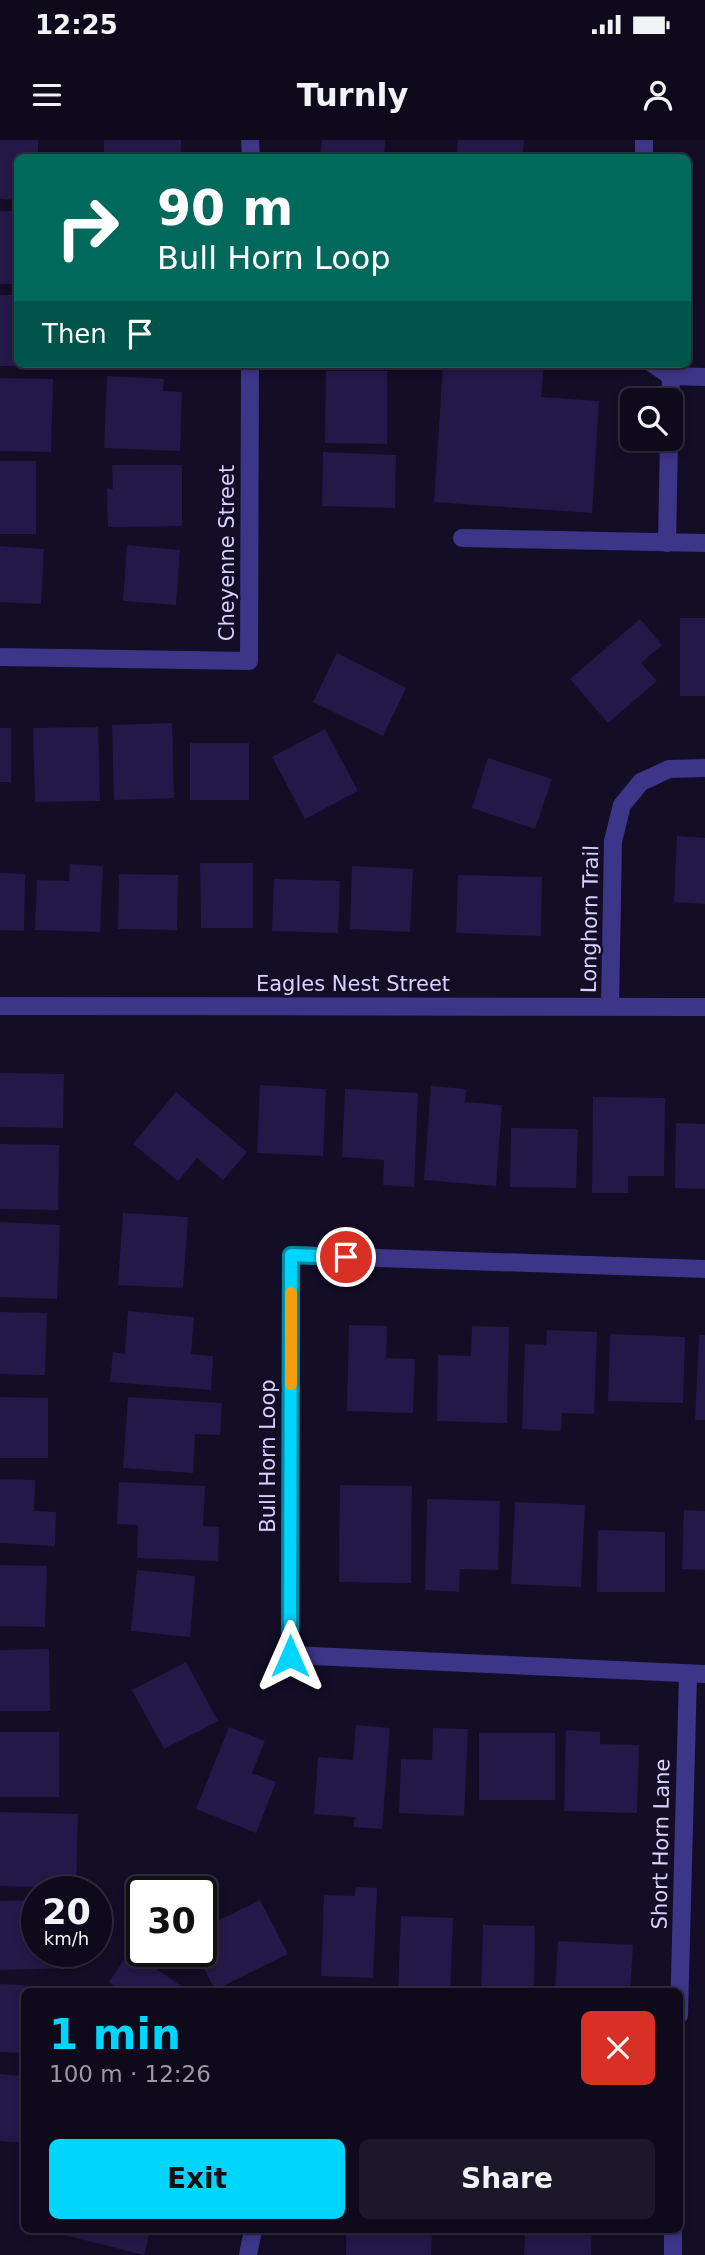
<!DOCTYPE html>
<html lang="en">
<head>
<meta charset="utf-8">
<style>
  :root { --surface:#0e0a1c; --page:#1c1829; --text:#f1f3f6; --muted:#9b9aa3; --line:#2e2b3b; --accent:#00d6fd }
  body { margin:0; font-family:"DejaVu Sans",sans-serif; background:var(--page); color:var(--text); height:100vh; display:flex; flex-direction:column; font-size:26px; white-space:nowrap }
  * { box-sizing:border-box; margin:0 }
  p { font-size:23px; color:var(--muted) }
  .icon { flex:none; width:38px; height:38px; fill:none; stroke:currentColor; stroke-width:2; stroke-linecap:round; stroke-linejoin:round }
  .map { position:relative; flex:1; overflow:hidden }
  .side { position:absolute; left:21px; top:1848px; width:662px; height:245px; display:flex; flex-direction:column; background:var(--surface); border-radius:10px; box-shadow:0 4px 10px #0003,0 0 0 2px var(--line) }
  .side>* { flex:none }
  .top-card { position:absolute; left:14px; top:14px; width:677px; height:214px; border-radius:10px; box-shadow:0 4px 10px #0003,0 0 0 2px var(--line); background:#00695c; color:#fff; overflow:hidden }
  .buttons { position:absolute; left:620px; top:248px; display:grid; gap:14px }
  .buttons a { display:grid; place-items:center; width:63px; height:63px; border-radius:10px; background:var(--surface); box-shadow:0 4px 10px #0003,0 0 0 2px var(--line); font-size:35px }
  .speed { position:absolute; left:21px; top:1736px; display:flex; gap:14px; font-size:35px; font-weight:700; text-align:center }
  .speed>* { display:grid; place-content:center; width:91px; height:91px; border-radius:50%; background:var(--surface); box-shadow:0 4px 10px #0003,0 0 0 2px var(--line); line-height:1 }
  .speed small { font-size:18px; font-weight:400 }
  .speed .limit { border:4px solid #111; border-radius:10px; background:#fff; color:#111 }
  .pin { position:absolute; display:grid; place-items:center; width:60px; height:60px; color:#fff; margin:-30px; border:4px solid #fff; border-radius:50%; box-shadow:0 2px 7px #0007 }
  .me { position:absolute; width:77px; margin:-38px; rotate:0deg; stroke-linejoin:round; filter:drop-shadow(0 0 5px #0008) }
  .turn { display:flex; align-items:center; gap:24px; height:147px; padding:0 28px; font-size:32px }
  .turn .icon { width:91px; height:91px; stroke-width:2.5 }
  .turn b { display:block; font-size:49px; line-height:60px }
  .then { display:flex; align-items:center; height:66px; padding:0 28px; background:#0003; gap:14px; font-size:26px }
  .round { display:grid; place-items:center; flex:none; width:74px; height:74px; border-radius:10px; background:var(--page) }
  .head { display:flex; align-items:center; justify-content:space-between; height:119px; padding:0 28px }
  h1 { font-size:42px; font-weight:600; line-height:52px; color:var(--accent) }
  .cta { display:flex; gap:14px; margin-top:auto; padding:14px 28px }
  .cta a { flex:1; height:80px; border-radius:10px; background:var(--accent); color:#111; font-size:28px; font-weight:600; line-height:80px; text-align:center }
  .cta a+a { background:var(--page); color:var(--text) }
  .status { display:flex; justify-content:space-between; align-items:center; height:49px; padding:0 35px; background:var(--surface); direction:ltr }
  .status svg { height:19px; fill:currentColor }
  header { display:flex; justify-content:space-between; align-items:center; height:91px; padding:0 28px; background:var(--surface); font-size:32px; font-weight:600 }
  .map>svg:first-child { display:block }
  .building { fill:#241848 }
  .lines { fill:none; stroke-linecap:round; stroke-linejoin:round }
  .minor { stroke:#3d3588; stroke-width:18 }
  .route-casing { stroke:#008ba4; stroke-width:18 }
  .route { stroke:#00d6fd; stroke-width:12 }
  .slow { stroke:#f59e0b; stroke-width:12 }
  .labels { text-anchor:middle; stroke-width:5; stroke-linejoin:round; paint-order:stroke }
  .street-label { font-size:21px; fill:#d9d2ff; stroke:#130d26 }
</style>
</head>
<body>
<div class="status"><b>12:25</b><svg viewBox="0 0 49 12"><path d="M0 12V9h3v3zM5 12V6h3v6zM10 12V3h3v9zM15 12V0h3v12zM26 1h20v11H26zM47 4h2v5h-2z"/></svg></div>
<header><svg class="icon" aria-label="menu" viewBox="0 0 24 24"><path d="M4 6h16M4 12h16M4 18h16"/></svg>Turnly<svg class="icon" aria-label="person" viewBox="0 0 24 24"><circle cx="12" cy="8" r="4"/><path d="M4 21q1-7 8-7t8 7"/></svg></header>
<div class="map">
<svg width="705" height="2115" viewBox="0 0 705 2115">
  <rect width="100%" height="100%" fill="#130d26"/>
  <g class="building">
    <path d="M 0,0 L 38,0 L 38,18 L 18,18 L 18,60 L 0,59 Z"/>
    <rect x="104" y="0" width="77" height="18"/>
    <path d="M 322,0 L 385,0 L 384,18 L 320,18 Z"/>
    <path d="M 458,0 L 524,0 L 523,18 L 457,18 Z"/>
    <rect x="0" y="71" width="18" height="73"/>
    <rect x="0" y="155" width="18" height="71"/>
    <path d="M 142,224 L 175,224 L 175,228 L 142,226 Z"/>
    <path d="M 443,224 L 544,224 L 541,257 L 599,261 L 592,373 L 434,362 Z"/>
    <path d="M 326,231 L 387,231 L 387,304 L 325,303 Z"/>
    <path d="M 107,236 L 164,239 L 163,251 L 182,252 L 180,311 L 104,308 Z"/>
    <path d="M 0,238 L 53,239 L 51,312 L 0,311 Z"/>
    <path d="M 323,312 L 396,315 L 395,368 L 322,366 Z"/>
    <rect x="0" y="321" width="36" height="73"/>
    <path d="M 112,325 L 182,325 L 182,386 L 108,387 L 107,348 L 113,349 Z"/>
    <path d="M 127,405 L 180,410 L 176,465 L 123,461 Z"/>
    <path d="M 0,406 L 44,409 L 41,464 L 0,462 Z"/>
    <rect x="680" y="478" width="25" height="78"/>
    <path d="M 640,479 L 662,505 L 641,523 L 657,541 L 608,583 L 570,539 Z"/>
    <path d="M 337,513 L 406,548 L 383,596 L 313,562 Z"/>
    <path d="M 172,583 L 174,658 L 114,660 L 112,585 Z"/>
    <path d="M 98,587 L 100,661 L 35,662 L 33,588 Z"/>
    <rect x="0" y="588" width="11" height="54"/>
    <path d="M 325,589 L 358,651 L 305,679 L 272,617 Z"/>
    <rect x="190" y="603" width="59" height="57"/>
    <path d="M 488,618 L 552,639 L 535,689 L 472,668 Z"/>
    <path d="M 677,696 L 705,698 L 705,764 L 674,762 Z"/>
    <path d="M 200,723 L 253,723 L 253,788 L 201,788 Z"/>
    <path d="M 70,724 L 103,726 L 100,792 L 35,790 L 37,740 L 69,741 Z"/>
    <path d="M 352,726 L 413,729 L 410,792 L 350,789 Z"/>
    <path d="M 0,733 L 25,734 L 24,791 L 0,790 Z"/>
    <path d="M 119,734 L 178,735 L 177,790 L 118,789 Z"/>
    <path d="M 458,735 L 542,737 L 541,796 L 456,793 Z"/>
    <path d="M 274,739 L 340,741 L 338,793 L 272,791 Z"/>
    <path d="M 0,933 L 64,934 L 63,988 L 0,987 Z"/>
    <path d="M 260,945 L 326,949 L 323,1016 L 257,1013 Z"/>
    <path d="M 431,946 L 466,949 L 465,962 L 502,965 L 496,1046 L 424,1040 Z"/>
    <path d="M 345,949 L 418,953 L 414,1047 L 383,1045 L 384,1020 L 342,1017 Z"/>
    <path d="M 176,952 L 247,1012 L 223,1040 L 197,1018 L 178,1041 L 133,1004 Z"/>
    <path d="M 593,957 L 665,958 L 664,1036 L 628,1036 L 628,1053 L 592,1053 Z"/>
    <path d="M 676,983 L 705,984 L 705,1049 L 675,1048 Z"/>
    <path d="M 511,988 L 578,989 L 576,1048 L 510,1047 Z"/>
    <path d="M 0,1004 L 59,1005 L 58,1070 L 0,1069 Z"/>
    <path d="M 123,1073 L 188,1077 L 183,1148 L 118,1145 Z"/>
    <path d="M 0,1082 L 60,1085 L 57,1159 L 0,1157 Z"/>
    <path d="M 128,1171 L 194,1177 L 191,1214 L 213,1216 L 211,1250 L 110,1242 L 113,1212 L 125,1214 Z"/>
    <path d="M 0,1172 L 47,1173 L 45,1235 L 0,1234 Z"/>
    <path d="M 349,1185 L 387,1186 L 386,1218 L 415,1219 L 413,1273 L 347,1271 Z"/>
    <path d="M 472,1186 L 509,1187 L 507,1283 L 437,1281 L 438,1215 L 471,1216 Z"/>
    <path d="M 547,1190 L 597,1192 L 594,1274 L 562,1273 L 561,1291 L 522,1289 L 525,1204 L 546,1205 Z"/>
    <path d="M 610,1194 L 685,1197 L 683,1263 L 608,1261 Z"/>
    <path d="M 699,1195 L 705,1195 L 705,1280 L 695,1280 Z"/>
    <path d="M 0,1257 L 48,1258 L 48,1318 L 0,1318 Z"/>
    <path d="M 128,1257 L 222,1263 L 220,1295 L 195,1294 L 193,1333 L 123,1328 Z"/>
    <path d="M 0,1339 L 35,1340 L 34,1371 L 56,1372 L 55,1406 L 0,1403 Z"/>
    <path d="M 119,1342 L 205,1346 L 203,1386 L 219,1387 L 218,1421 L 137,1418 L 138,1385 L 117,1384 Z"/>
    <path d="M 340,1345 L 412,1346 L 411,1443 L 339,1442 Z"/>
    <path d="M 427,1359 L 500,1361 L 498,1430 L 460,1429 L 459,1452 L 425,1450 Z"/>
    <path d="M 515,1362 L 585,1365 L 581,1447 L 511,1444 Z"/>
    <path d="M 684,1370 L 705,1371 L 705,1430 L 682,1429 Z"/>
    <path d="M 598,1390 L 665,1392 L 665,1452 L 597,1452 Z"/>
    <path d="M 0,1425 L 47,1426 L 45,1487 L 0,1486 Z"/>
    <path d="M 137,1430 L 195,1436 L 190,1497 L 131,1491 Z"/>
    <path d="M 49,1509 L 50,1571 L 0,1571 L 0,1510 Z"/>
    <path d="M 186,1522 L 218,1581 L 164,1609 L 132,1550 Z"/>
    <path d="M 356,1585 L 390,1588 L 382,1689 L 353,1687 L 355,1677 L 314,1674 L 318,1617 L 353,1620 Z"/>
    <path d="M 229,1587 L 265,1601 L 252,1633 L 276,1642 L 256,1693 L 196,1669 Z"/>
    <path d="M 433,1588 L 468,1589 L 464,1676 L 399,1673 L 401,1619 L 432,1620 Z"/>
    <path d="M 566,1590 L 600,1592 L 600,1604 L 639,1605 L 637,1673 L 564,1671 Z"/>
    <rect x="0" y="1592" width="59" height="65"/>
    <rect x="479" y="1593" width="76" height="67"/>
    <path d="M 0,1672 L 78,1674 L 76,1748 L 0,1746 Z"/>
    <path d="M 356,1747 L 377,1748 L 373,1838 L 321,1836 L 324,1755 L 355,1756 Z"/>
    <path d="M 37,1760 L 37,1811 L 66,1811 L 67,1828 L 0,1830 L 0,1761 Z"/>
    <path d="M 260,1760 L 288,1814 L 215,1850 L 200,1820 L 211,1815 L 201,1795 L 201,1789 Z"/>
    <path d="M 401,1776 L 453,1778 L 450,1852 L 398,1852 Z"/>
    <path d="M 483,1785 L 535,1786 L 534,1852 L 481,1852 Z"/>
    <path d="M 558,1801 L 633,1805 L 630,1852 L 555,1852 Z"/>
    <path d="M 130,1811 L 190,1852 L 121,1852 L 109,1842 Z"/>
    <path d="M 0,1844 L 39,1846 L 39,1852 L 24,1852 L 24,1913 L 0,1912 Z"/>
    <path d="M 0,1934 L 24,1936 L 24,2003 L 0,2001 Z"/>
    <path d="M 58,2090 L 150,2090 L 144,2115 L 57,2093 Z"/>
    <path d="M 346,2090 L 432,2092 L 431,2115 L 346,2115 Z"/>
    <path d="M 525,2090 L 592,2090 L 591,2115 L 524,2115 Z"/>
  </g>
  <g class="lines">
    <g class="minor">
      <path d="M 250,0 L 251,18"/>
      <path d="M 644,18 L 644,0"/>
      <path d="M 653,224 L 671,236 L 705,237"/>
      <path d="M 670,266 L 671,236"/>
      <path d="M 462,398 L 705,403"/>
      <path d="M 667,403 L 669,299"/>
      <path d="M 0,517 L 249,521 L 250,224"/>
      <path d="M 0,866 L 705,867"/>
      <path d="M 610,866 L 613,701 L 622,665 L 641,642 L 669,629 L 705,628"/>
      <path d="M 705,1129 L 291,1115 L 290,1515 L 705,1534"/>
      <path d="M 679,1875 L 688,1534"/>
      <path d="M 248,2115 L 253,2090"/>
      <path d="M 673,2115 L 673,2090"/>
    </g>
  </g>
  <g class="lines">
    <defs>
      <path id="route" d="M 290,1516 L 291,1115 L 346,1117"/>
    </defs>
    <use href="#route" class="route-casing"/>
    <use href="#route" class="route"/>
    <path class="slow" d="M 291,1244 L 291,1153"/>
  </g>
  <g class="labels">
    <g class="street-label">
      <text transform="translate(227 413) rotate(-90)" y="7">Cheyenne Street</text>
      <text transform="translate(590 779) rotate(-89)" y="7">Longhorn Trail</text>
      <text x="353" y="851">Eagles Nest Street</text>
      <text transform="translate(268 1316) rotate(-90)" y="7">Bull Horn Loop</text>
      <text transform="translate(661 1704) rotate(-89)" y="7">Short Horn Lane</text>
    </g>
  </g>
</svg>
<div class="buttons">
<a><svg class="icon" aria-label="search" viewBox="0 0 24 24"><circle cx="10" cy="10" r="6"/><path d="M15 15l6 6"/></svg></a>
</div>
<div class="speed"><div>20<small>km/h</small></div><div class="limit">30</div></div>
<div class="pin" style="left:346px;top:1117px;background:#d93025"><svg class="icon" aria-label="arrive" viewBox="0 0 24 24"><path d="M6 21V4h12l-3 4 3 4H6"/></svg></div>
<svg class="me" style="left:290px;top:1516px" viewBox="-20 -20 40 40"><path d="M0-17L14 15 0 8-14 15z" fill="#00d6fd" stroke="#fff" stroke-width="4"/></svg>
<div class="top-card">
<div class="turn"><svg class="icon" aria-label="right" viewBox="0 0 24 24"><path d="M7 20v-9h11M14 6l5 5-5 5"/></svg><div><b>90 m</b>Bull Horn Loop</div></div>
<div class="then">Then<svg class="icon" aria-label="arrive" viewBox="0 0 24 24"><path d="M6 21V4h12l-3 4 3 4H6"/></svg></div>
</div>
<section class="side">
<div class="head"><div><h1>1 min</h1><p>100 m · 12:26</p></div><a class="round" style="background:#d93025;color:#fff"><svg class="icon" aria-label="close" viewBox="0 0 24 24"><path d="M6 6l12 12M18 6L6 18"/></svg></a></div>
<div class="cta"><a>Exit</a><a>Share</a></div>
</section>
</div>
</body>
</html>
